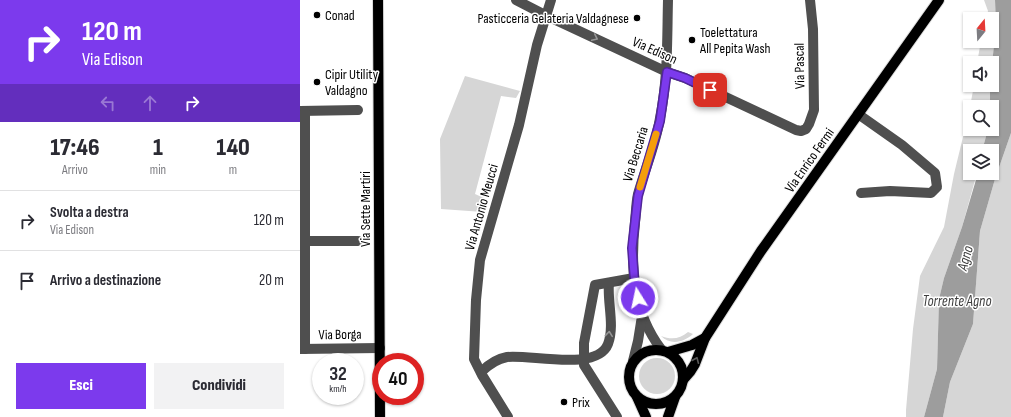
<!DOCTYPE html>
<html lang="it">
<head>
<meta charset="utf-8">
<style>
  :root { --surface:#fff; --page:#f2f2f3; --text:#2b2b33; --muted:#7c7c81; --line:#e1e1e2; --accent:#7c3aed }
  body { margin:0; font-family:"Sofia Sans Condensed",sans-serif; background:var(--page); color:var(--text); height:100vh; display:flex; flex-direction:column; font-size:15px; white-space:nowrap }
  * { box-sizing:border-box; margin:0 }
  p { font-size:13px; color:var(--muted) }
  .icon { flex:none; width:22px; height:22px; fill:none; stroke:currentColor; stroke-width:2; stroke-linecap:round; stroke-linejoin:round }
  .map { position:relative; flex:1; overflow:hidden }
  .details { display:flex; flex-direction:column; background:var(--surface); width:300px }
  .details>* { flex:none }
  .guide { background:#7c3aed; color:#fff; overflow:hidden }
  .needle { width:26px; rotate:18deg }
  .tools { position:absolute; left:663px; top:12px; display:grid; gap:8px }
  .tools a { display:grid; place-items:center; width:36px; height:36px; border-radius:0px; background:var(--surface); box-shadow:0 1px 3px #0004; font-size:20px }
  .speed { position:absolute; left:12px; top:353px; display:flex; gap:8px; font-size:20px; font-weight:700; text-align:center }
  .speed>* { display:grid; place-content:center; width:52px; height:52px; border-radius:50%; background:var(--surface); box-shadow:0 1px 3px #0004; line-height:1 }
  .speed small { font-size:10px; font-weight:400 }
  .speed .limit { border:6px solid #d22; background:#fff; color:#111 }
  .pin { position:absolute; display:grid; place-items:center; width:34px; height:34px; color:#fff; margin:-17px; border-radius:8px; box-shadow:0 2px 6px #0006 }
  .me { position:absolute; width:44px; margin:-22px; rotate:350deg; stroke-linejoin:round; filter:drop-shadow(0 0 3px #0008) }
  .turn { display:flex; align-items:center; gap:14px; height:84px; padding:0 16px; font-size:18px }
  .turn .icon { width:52px; height:52px; stroke-width:2.5 }
  .turn b { display:block; font-size:28px; line-height:34px }
  .lanes { display:flex; align-items:center; height:38px; padding:0 16px; background:#0003; justify-content:center; gap:20px; direction:ltr }
  .lanes .off { opacity:.35 }
  .eta { display:flex; justify-content:space-evenly; align-items:center; height:68px; text-align:center }
  .eta b { font-size:24px; font-weight:800; line-height:28px }
  .cta { display:flex; gap:8px; margin-top:auto; padding:8px 16px }
  .cta a { flex:1; height:46px; border-radius:0px; background:var(--accent); color:#fff; font-size:16px; font-weight:800; line-height:46px; text-align:center }
  .cta a+a { background:var(--page); color:var(--text) }
  ul { padding:0; list-style:none }
  li { display:flex; align-items:center; gap:12px; height:60px; padding:0 16px; border-top:1px solid var(--line) }
  li div { flex:1 }
  li b { display:block; font-size:15px }
  li em { font-style:normal }
  main { display:flex; flex:1; min-height:0 }
  .map>svg:first-child { display:block }
  .green { fill:#d6d6d6 }
  .water { fill:#9d9d9d }
  .lines { fill:none; stroke-linecap:round; stroke-linejoin:round }
  .major-casing { stroke:#dbdbdb; stroke-width:12 }
  .minor { stroke:#4f4f4f; stroke-width:10 }
  .major { stroke:#000; stroke-width:10 }
  .oneway { stroke:#959595 }
  .oneway2 { stroke:#595959 }
  .route-casing { stroke:#51269a; stroke-width:10 }
  .route { stroke:#7c3aed; stroke-width:7 }
  .slow { stroke:#f59e0b; stroke-width:7 }
  .poi-dot { fill:#000; stroke:#fff; stroke-width:1.5 }
  .labels { text-anchor:middle; stroke-width:3; stroke-linejoin:round; paint-order:stroke }
  .poi-label { font-size:14px; fill:#000; stroke:#fff; text-anchor:start }
  .street-label { font-size:14px; fill:#000; stroke:#fff }
  .water-label { font-size:15px; font-style:italic; fill:#3e3e3e; stroke:#fff }
</style>
</head>
<body>
<main>
<section class="details">
<div class="guide">
<div class="turn"><svg class="icon" aria-label="right" viewBox="0 0 24 24"><path d="M7 20v-9h11M14 6l5 5-5 5"/></svg><div><b>120 m</b>Via Edison</div></div>
<div class="lanes"><svg class="icon off" aria-label="left" viewBox="0 0 24 24"><path d="M17 20v-9H6M10 6l-5 5 5 5"/></svg><svg class="icon off" aria-label="ahead" viewBox="0 0 24 24"><path d="M12 20V5M6 11l6-6 6 6"/></svg><svg class="icon" aria-label="right" viewBox="0 0 24 24"><path d="M7 20v-9h11M14 6l5 5-5 5"/></svg></div>
</div>
<div class="eta">
<div><b>17:46</b><p>Arrivo</p></div>
<div><b>1</b><p>min</p></div>
<div><b>140</b><p>m</p></div>
</div>
<ul>
<li><svg class="icon" aria-label="right" viewBox="0 0 24 24"><path d="M7 20v-9h11M14 6l5 5-5 5"/></svg><div><b>Svolta a destra</b><p>Via Edison</p></div><em>120 m</em></li>
<li><svg class="icon" aria-label="arrive" viewBox="0 0 24 24"><path d="M6 21V4h12l-3 4 3 4H6"/></svg><div><b>Arrivo a destinazione</b></div><em>20 m</em></li>
</ul>
<div class="cta"><a>Esci</a><a>Condividi</a></div>
</section>
<div class="map">
<svg width="711" height="417" viewBox="0 0 711 417">
  <rect width="100%" height="100%" fill="#fff"/>
  <g class="green">
    <path d="M 684,0 L 695,0 L 696,26 L 692,64 L 692,63 L 677,63 L 681,41 L 692,41 L 692,19 L 686,19 L 688,11 Z"/>
    <path d="M 165,76 L 220,91 L 216,98 L 201,96 L 175,194 L 184,198 L 183,212 L 141,209 L 140,139 Z"/>
    <path d="M 674,85 L 690,85 L 690,107 L 670,107 Z"/>
    <path d="M 670,108 L 670,129 L 688,129 L 682,151 L 670,151 L 670,173 L 677,173 L 662,227 L 644,278 L 639,299 L 637,369 L 624,417 L 606,417 L 606,410 L 613,329 L 620,276 L 644,227 L 654,174 Z"/>
    <path d="M 711,133 L 711,417 L 643,417 L 650,382 L 673,324 L 680,231 L 695,179 Z"/>
    <path d="M 388,332 L 393,334 C 384,342 371,346 361,336 C 371,340 380,339 388,332 Z"/>
    <circle cx="357" cy="376" r="18"/>
  </g>
  <path class="water" d="M 695,0 L 711,0 L 711,133 L 695,179 L 680,231 L 673,324 L 650,382 L 643,417 L 624,417 L 637,369 L 639,299 L 644,278 L 662,227 L 678,173 L 692,173 L 692,151 L 682,151 L 688,129 L 692,129 L 692,107 L 690,107 L 690,85 L 692,85 L 692,64 L 696,26 Z"/>
  <g class="lines">
    <defs>
      <g id="major">
        <path d="M 78,0 L 80,417"/>
        <circle cx="356" cy="377" r="27"/>
        <path d="M 368,352 L 392,345 L 405,338"/>
        <path d="M 383,380 L 390,372 L 395,364 L 405,338 L 461,251 L 639,0"/>
        <path d="M 337,397 L 346,417"/>
        <path d="M 368,417 L 375,397"/>
      </g>
    </defs>
    <use href="#major" class="major-casing"/>
    <g class="minor">
      <path d="M 216,0 L 247,16 L 367,72 L 385,78 L 496,130 L 501,131 L 506,129 L 509,124 L 514,110 L 513,29 L 510,0"/>
      <path d="M 0,111 L 58,110"/>
      <path d="M 558,114 L 602,145 L 635,173 L 637,187 L 631,193 L 590,191 L 561,193"/>
      <path d="M 0,241 L 58,241"/>
      <path d="M 0,349 L 80,348"/>
      <path d="M 5,349 L 5,111"/>
      <path d="M 361,349 C 333,312 330,267 335,222 C 336,213 336,203 338,194 C 345,169 356,144 360,118 C 368,79 367,40 368,0"/>
      <path d="M 333,361 L 338,341 L 342,316"/>
      <path d="M 181,372 C 188,365 196,359 207,357 C 230,354 297,372 308,344 C 315,325 307,302 309,283"/>
      <path d="M 208,417 L 182,375 L 174,359 L 176,300 L 180,260 L 219,125 L 237,45 L 251,0"/>
      <path d="M 317,417 L 284,365 L 284,343 L 295,285 L 334,278"/>
    </g>
    <use href="#major" class="major"/>
  </g>
  <defs><path id="oneway-chevron" d="M-2-3.5L2.5 0L-2 3.5" fill="none" stroke-width="1.6" stroke-linecap="round" stroke-linejoin="round"/></defs>
  <g class="oneway">
    <use href="#oneway-chevron" transform="translate(295 38) rotate(25)"/>
    <use href="#oneway-chevron" transform="translate(309 334) rotate(-84)"/>
  </g>
  <use class="oneway2" href="#oneway-chevron" transform="translate(396 360) rotate(-67)"/>
  <g class="lines">
    <defs>
      <path id="route" d="M 338,298 L 335,287 L 332,248 L 338,196 L 360,121 L 367,72 L 385,78 L 410,90"/>
    </defs>
    <use href="#route" class="route-casing"/>
    <use href="#route" class="route"/>
    <path class="slow" d="M 340,187 L 356,134"/>
  </g>
  <g class="poi-dot">
    <circle cx="17" cy="15" r="4"/>
    <circle cx="337" cy="18" r="4"/>
    <circle cx="392" cy="40" r="4"/>
    <circle cx="17" cy="82" r="4"/>
    <circle cx="264" cy="402" r="4"/>
  </g>
  <g class="labels">
    <g class="poi-label">
      <text x="25" y="20">Conad</text>
      <text x="329" y="23" text-anchor="end">Pasticceria Gelateria Valdagnese</text>
      <text x="400" y="37">Toelettatura<tspan x="400" dy="16">All Pepita Wash</tspan></text>
      <text x="25" y="79">Cipir Utility<tspan x="25" dy="16">Valdagno</tspan></text>
      <text x="272" y="407">Prix</text>
    </g>
    <g class="street-label">
      <text transform="translate(355 50) rotate(24)" y="5">Via Edison</text>
      <text transform="translate(499 66) rotate(-91)" y="5">Via Pascal</text>
      <text transform="translate(335 154) rotate(-73)" y="5">Via Beccaria</text>
      <text transform="translate(509 160) rotate(-55)" y="5">Via Enrico Fermi</text>
      <text transform="translate(181 207) rotate(-74)" y="5">Via Antonio Meucci</text>
      <text transform="translate(65 209) rotate(-90)" y="5">Via Sette Martiri</text>
      <text transform="translate(40 334) rotate(-1)" y="5">Via Borga</text>
    </g>
    <g class="water-label">
      <text transform="translate(665 258) rotate(-75)" y="5">Agno</text>
      <text x="657" y="306">Torrente Agno</text>
    </g>
  </g>
</svg>
<div class="tools">
<a><svg class="needle" viewBox="-14 -14 28 28"><path d="M0-13l5 13h-10z" fill="#e53935"/><path d="M0 13l5-13h-10z" fill="#7c7c81"/></svg></a>
<a><svg class="icon" aria-label="sound" viewBox="0 0 24 24"><path d="M4 9h4l5-4v14l-5-4H4zM17 9q2 3 0 6"/></svg></a>
<a><svg class="icon" aria-label="search" viewBox="0 0 24 24"><circle cx="10" cy="10" r="6"/><path d="M15 15l6 6"/></svg></a>
<a><svg class="icon" aria-label="layers" viewBox="0 0 24 24"><path d="M12 4l9 5-9 5-9-5zM3 14l9 5 9-5"/></svg></a>
</div>
<div class="speed"><div>32<small>km/h</small></div><div class="limit">40</div></div>
<div class="pin" style="left:410px;top:90px;background:#d93025"><svg class="icon" aria-label="arrive" viewBox="0 0 24 24"><path d="M6 21V4h12l-3 4 3 4H6"/></svg></div>
<svg class="me" style="left:338px;top:298px" viewBox="-20 -20 40 40"><circle r="17" fill="#7c3aed" stroke="#fff" stroke-width="3"/><path d="M0-11L8 9 0 5-8 9z" fill="#fff"/></svg>
</div>
</main>
</body>
</html>
